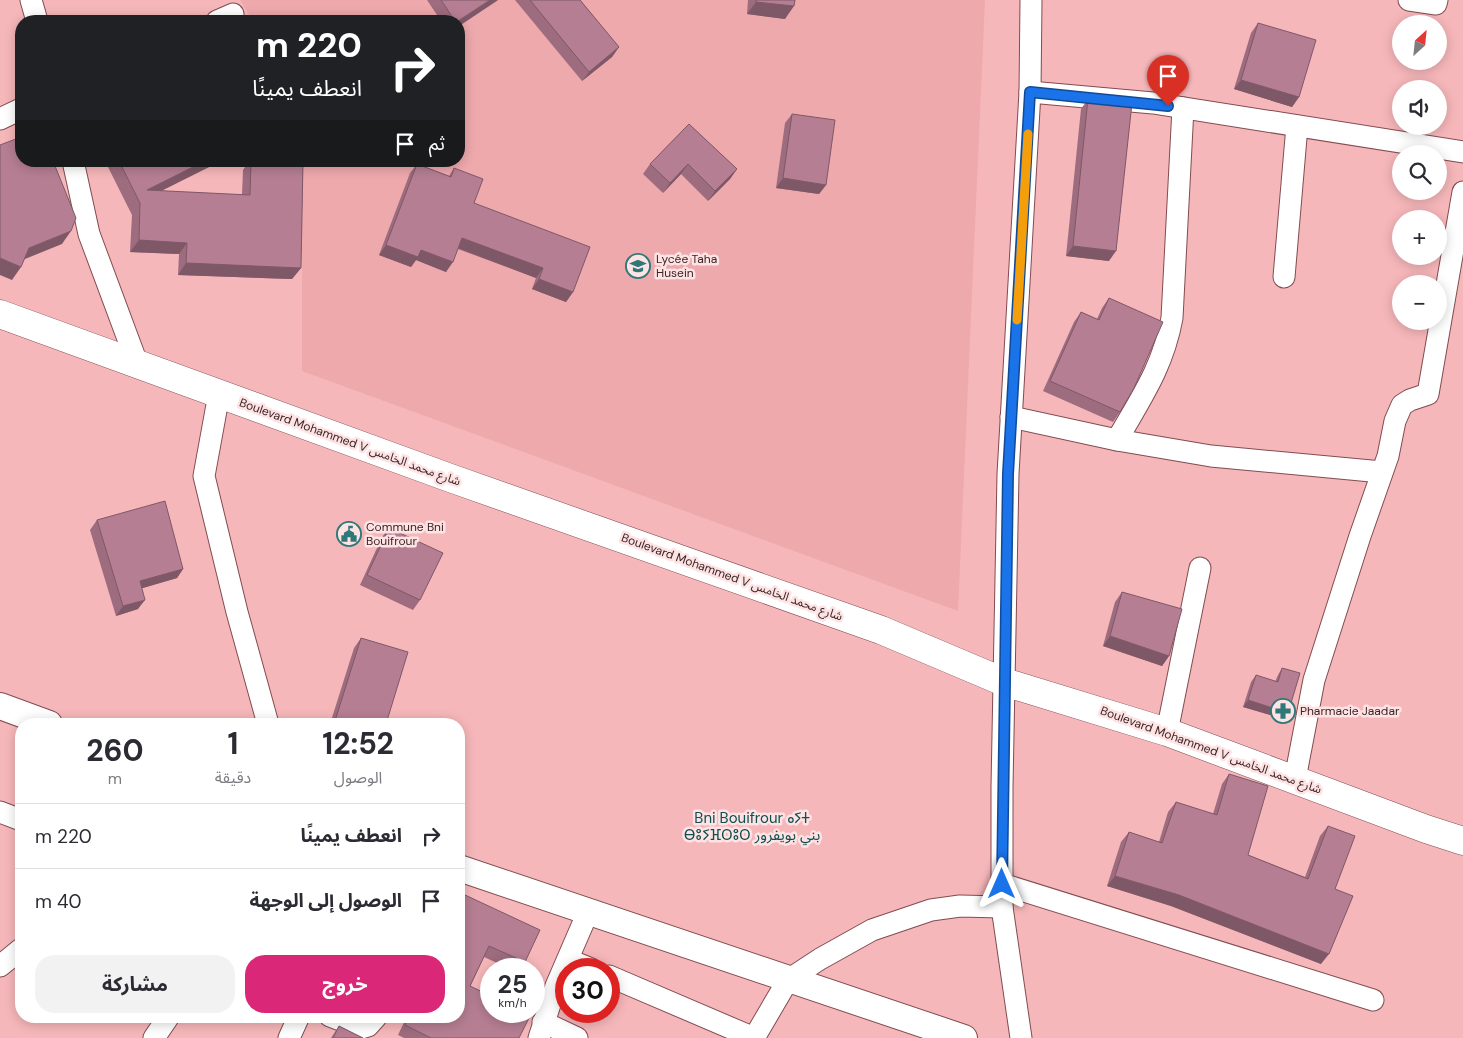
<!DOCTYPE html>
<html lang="ar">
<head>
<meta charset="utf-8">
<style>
  :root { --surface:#fff; --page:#f2f2f3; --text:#2b2b33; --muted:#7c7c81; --line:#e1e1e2; --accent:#db2777 }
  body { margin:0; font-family:"DM Sans","Noto Sans Arabic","Noto Sans Tifinagh",sans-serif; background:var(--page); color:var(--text); direction:rtl; height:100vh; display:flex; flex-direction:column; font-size:19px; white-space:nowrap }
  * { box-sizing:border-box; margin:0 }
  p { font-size:16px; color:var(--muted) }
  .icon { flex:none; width:28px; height:28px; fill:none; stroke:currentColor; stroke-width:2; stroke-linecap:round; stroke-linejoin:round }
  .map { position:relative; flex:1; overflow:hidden; direction:ltr }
  .side { position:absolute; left:15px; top:718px; width:450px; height:305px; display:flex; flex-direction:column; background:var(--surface); border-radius:20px; box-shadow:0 2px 12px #0003; direction:rtl }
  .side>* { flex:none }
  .hud { position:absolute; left:15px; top:15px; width:450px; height:152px; border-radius:20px; box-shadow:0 2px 12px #0003; direction:rtl; background:#202124; color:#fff; overflow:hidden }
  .needle { width:32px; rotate:27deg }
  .tools { position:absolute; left:1392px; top:15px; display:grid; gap:10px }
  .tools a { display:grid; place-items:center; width:55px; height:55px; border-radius:50%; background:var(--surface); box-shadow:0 2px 12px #0003; font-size:25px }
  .speed { position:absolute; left:480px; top:958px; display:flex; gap:10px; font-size:25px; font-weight:700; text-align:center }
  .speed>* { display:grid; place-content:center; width:65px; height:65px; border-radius:50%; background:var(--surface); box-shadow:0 2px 12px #0003; line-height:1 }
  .speed small { font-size:12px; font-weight:400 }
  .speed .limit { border:8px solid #d22; background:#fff; color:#111 }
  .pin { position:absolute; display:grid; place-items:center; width:42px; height:42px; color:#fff; margin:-51px -21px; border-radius:50% 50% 50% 0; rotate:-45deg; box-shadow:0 0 5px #0007 }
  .pin .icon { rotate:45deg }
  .me { position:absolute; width:55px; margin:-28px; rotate:0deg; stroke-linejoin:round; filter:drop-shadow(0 0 4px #0008) }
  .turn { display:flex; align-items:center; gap:18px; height:105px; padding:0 20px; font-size:22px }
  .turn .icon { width:65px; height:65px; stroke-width:2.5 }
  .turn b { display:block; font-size:35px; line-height:42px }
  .then { display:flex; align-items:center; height:48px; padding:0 20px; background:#0003; gap:10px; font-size:19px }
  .eta { display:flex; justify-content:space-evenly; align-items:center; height:85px; text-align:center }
  .eta b { font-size:30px; font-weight:700; line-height:35px }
  .action { display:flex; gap:10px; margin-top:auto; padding:10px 20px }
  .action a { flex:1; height:58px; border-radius:20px; background:var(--accent); color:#fff; font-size:20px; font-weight:700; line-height:58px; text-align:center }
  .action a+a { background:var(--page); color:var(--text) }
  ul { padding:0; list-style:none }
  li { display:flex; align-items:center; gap:15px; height:65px; padding:0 20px; border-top:1px solid var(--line) }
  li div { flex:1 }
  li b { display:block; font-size:19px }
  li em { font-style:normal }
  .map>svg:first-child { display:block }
  .built { fill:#eea9ad }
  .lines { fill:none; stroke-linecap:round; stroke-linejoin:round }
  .minor-casing { stroke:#824c50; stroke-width:23 }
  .tertiary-casing { stroke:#824c50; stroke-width:28 }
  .secondary-casing { stroke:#824c50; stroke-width:29 }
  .minor { stroke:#fff; stroke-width:21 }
  .tertiary { stroke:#fff; stroke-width:26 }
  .secondary { stroke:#fff; stroke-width:28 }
  .wall { fill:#9d6c7e }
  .shaded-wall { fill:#7f5867 }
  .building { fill:#b67e93; stroke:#7f5867 }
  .route-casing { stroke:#114b97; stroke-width:12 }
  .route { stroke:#1a73e8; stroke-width:9 }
  .slow { stroke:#f59e0b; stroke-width:9 }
  .labels { text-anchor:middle; stroke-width:5; stroke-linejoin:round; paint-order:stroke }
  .poi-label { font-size:12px; fill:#3c2425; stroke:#fee3e4; text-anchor:start }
  .street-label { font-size:12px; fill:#3c2425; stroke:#fee3e4 }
  .quarter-label { font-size:15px; fill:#0f4e4e; stroke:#fee3e4 }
</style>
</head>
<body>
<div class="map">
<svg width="1463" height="1038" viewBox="0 0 1463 1038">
  <rect width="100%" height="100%" fill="#f6b7ba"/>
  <path class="built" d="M 240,0 L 985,0 L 958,611 L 302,371 L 302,161 L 459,161 L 459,21 L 253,21 Z"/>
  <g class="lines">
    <defs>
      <g id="minor">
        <path d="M 31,0 L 37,21"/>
        <path d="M 1409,0 L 1436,4 L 1437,0"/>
        <path d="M 217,21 L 233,14"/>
        <path d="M 1030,92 L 1153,103 L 1463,152"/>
        <path d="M 0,119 L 21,109"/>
        <path d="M 73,161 L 89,234 L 137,363"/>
        <path d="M 1284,277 L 1297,126"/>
        <path d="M 219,394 L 204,476 L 237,612 L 268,724"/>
        <path d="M 1011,417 L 1117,440 L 1211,456 L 1382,472"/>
        <path d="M 1117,440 C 1141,398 1163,367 1172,318 L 1183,108"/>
        <path d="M 1167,732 L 1200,568"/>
        <path d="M 1295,779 L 1314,680 L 1360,536 L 1388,456 L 1395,421 L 1402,405 L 1410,400 L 1428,394 L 1463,192"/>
        <path d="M 0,812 L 21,820"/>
        <path d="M 1002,884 L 1373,1000"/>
        <path d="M 569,960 L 591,969"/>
        <path d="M 0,966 L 21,949"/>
        <path d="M 609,976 L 754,1038"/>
        <path d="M 330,1016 L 361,1028 L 368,1026 L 377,1016"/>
        <path d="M 543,1022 L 577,1038"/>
        <path d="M 154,1038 L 169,1016"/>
        <path d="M 289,1038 L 299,1016"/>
        <path d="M 539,1038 L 556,986 L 588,912"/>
        <path d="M 754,1038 L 788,980 L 820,959 L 872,930 L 931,910 L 960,906 L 1002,907"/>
        <path d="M 1021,1038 L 1002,907 L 1002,787 L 1008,474 L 1030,92 L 1031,0"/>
      </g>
      <g id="tertiary">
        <path d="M 0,706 L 49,724"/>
        <path d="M 459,868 L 964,1038"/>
      </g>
      <path id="secondary" d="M 0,314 L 453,479 L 881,630 L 1004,682 L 1167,732 L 1426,829 L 1463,841"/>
    </defs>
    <use href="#minor" class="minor-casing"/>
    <use href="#tertiary" class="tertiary-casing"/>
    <use href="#secondary" class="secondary-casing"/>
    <use href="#minor" class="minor"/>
    <use href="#tertiary" class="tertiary"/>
    <use href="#secondary" class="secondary"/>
  </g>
  <g class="wall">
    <path d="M 427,0 L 498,0 L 459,26 L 459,21 L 441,21 Z"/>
    <path d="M 515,0 L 580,0 L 619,47 L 612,57 L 582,81 Z"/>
    <path d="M 748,0 L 795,0 L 785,19 L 747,14 Z"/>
    <path d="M 1258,23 L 1299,97 L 1292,107 L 1234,89 L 1251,33 Z"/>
    <path d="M 1088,99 L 1109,261 L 1066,256 L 1081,109 Z"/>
    <path d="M 792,114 L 826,185 L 819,194 L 776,188 L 785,123 Z"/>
    <path d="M 689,124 L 737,169 L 730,179 L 708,201 L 681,174 L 663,193 L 643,174 L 650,164 Z"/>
    <path d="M 105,161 L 221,161 L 161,191 L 242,195 L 243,170 L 249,161 L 303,161 L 301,268 L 292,279 L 178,275 L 179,254 L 130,252 L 132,215 Z"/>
    <path d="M 417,164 L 449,176 L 454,168 L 474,203 L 573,292 L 566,302 L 532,289 L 536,278 L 458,249 L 446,272 L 416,260 L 411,267 L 379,255 L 410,173 Z"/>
    <path d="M 1109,298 L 1120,412 L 1113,422 L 1043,391 L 1074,322 L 1081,312 L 1097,319 L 1102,308 Z"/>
    <path d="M 97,520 L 183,569 L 177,578 L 142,588 L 138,609 L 116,616 L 90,530 Z"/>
    <path d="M 389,528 L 420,600 L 413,610 L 360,585 L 382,537 Z"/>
    <path d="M 1122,592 L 1169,656 L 1162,666 L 1103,646 L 1115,602 Z"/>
    <path d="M 361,638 L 386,724 L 330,724 L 354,648 Z"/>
    <path d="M 1282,668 L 1288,713 L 1284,719 L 1243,707 L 1251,682 L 1256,675 L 1275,682 L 1278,675 Z"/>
    <path d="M 1229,774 L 1248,855 L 1305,877 L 1320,836 L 1328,826 L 1335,889 L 1321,964 L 1171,906 L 1107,886 L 1121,842 L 1129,832 L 1159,842 L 1168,812 L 1176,802 L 1213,814 L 1222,784 Z"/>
    <path d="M 465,895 L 525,962 L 521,969 L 510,969 L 484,957 L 470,986 L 519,1038 L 404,1038 L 398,1035 L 407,1016 L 459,1016 L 459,905 Z"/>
    <path d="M 339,1026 L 363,1038 L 331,1038 Z"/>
  </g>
  <g class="shaded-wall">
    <path d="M 490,0 L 498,0 L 459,26 L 459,21 Z"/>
    <path d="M 756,2 L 794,6 L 785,19 L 747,14 Z"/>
    <path d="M 619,47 L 612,57 L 582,81 L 589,72 Z"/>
    <path d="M 1241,80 L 1299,97 L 1292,107 L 1234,89 Z"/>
    <path d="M 205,161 L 221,161 L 139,202 L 147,190 Z"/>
    <path d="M 688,164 L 681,174 L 663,193 L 670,183 Z"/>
    <path d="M 737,169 L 730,179 L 708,201 L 715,191 Z"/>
    <path d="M 783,178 L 826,185 L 819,194 L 776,188 Z"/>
    <path d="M 71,231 L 62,244 L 20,261 L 29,248 Z"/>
    <path d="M 462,238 L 543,268 L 536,278 L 455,247 Z"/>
    <path d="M 139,240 L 187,243 L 179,254 L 130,252 Z"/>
    <path d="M 386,245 L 421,250 L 453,262 L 446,272 L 416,260 L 411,267 L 379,255 Z"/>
    <path d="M 1073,246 L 1116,251 L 1109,261 L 1066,256 Z"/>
    <path d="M 0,258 L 21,267 L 12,280 L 0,275 Z"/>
    <path d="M 186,263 L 301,268 L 292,279 L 178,275 Z"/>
    <path d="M 539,279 L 573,292 L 566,302 L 532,289 Z"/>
    <path d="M 183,569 L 177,578 L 133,591 L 140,581 Z"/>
    <path d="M 145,600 L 138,609 L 116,616 L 123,606 Z"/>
    <path d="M 1110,636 L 1169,656 L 1162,666 L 1103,646 Z"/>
    <path d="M 1248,700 L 1288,713 L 1284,719 L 1243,707 Z"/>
    <path d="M 1115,876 L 1179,895 L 1329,954 L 1321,964 L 1171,906 L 1107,886 Z"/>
  </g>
  <g class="building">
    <path d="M 441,0 L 490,0 L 458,21 L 455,21 Z"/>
    <path d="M 530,0 L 580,0 L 619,47 L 589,72 Z"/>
    <path d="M 756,0 L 795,0 L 794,6 L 756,2 Z"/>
    <path d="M 1258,23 L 1316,40 L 1299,97 L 1241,80 Z"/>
    <path d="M 1088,99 L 1132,103 L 1116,251 L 1073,246 Z"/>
    <path d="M 792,114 L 835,120 L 826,185 L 783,178 Z"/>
    <path d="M 689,124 L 737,169 L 715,191 L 688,164 L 670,183 L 650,164 Z"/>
    <path d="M 21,137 L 21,161 L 53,161 L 76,218 L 71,231 L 29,248 L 21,267 L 0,258 L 0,145 Z"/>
    <path d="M 119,161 L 205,161 L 147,190 L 250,195 L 251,161 L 303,161 L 301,268 L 186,263 L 187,243 L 139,240 L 140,203 Z"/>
    <path d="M 417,164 L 451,177 L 454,168 L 483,179 L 474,203 L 590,247 L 573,292 L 539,279 L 543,268 L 462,238 L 453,262 L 421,250 L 418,257 L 386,245 Z"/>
    <path d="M 1109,298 L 1163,322 L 1134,388 L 1120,412 L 1050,381 L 1081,312 L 1099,320 Z"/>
    <path d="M 165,501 L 183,569 L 140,581 L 145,600 L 123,606 L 97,520 Z"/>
    <path d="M 389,528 L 443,553 L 420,600 L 367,575 Z"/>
    <path d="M 1122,592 L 1182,609 L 1169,656 L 1110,636 Z"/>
    <path d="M 361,638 L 408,652 L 386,724 L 334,724 Z"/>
    <path d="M 1282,668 L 1300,673 L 1288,713 L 1248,700 L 1256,675 L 1278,682 Z"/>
    <path d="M 1229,774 L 1268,786 L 1248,855 L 1308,879 L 1328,826 L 1355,836 L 1335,889 L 1353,896 L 1329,954 L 1179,895 L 1115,876 L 1129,832 L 1162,843 L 1176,802 L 1217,815 Z"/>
    <path d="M 465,895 L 540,930 L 525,962 L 489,946 L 470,986 L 491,996 L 491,1011 L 521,1011 L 530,1016 L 519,1038 L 431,1038 L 405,1025 L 410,1016 L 459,1016 L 459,910 Z"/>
    <path d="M 339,1026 L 363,1038 L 333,1038 Z"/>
  </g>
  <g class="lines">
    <defs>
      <path id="route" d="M 1002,884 L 1008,474 L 1030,92 L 1168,106"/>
    </defs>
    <use href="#route" class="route-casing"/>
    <use href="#route" class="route"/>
    <path class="slow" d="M 1017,320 L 1028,134"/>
  </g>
  <defs>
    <symbol id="school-ring" viewBox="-11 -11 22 22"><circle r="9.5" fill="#fee3e4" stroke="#2e7878" stroke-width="1.5"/><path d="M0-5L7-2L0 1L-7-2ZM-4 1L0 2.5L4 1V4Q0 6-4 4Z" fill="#2e7878"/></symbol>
    <symbol id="civic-ring" viewBox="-11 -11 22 22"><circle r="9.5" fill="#fee3e4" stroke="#2e7878" stroke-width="1.5"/><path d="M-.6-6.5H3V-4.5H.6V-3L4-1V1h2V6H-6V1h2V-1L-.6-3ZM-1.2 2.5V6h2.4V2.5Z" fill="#2e7878"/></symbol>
    <symbol id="pharmacy-ring" viewBox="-11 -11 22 22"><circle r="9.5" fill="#fee3e4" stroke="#2e7878" stroke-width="1.5"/><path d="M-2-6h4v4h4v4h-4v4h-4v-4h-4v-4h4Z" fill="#2e7878"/></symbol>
  </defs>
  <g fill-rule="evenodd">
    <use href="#school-ring" x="624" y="252" width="28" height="28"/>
    <use href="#civic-ring" x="335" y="520" width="28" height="28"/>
    <use href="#pharmacy-ring" x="1269" y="697" width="28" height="28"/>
  </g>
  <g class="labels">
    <g class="poi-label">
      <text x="656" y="263">Lycée Taha<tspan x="656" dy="14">Husein</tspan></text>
      <text x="366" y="531">Commune Bni<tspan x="366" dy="14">Bouifrour</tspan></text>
      <text x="1300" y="715">Pharmacie Jaadar</text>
    </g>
    <g class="street-label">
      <text transform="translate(350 442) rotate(20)" y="4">Boulevard Mohammed V شارع محمد الخامس</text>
      <text transform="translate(732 577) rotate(20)" y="4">Boulevard Mohammed V شارع محمد الخامس</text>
      <text transform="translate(1211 750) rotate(20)" y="4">Boulevard Mohammed V شارع محمد الخامس</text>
    </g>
    <g class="quarter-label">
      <text x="752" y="823">Bni Bouifrour ⴰⵢⵜ<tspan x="752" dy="17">ⴱⵓⵢⴼⵔⵓⵔ بني بويفرور</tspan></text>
    </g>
  </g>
</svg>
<div class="tools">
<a><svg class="needle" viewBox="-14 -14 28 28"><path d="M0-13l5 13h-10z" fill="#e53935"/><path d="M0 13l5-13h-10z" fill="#7c7c81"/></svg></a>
<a><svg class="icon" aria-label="sound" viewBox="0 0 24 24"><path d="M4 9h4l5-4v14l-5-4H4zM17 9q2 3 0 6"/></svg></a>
<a><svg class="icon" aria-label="search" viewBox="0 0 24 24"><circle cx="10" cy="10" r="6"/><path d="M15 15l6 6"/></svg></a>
<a>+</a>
<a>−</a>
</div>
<div class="speed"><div>25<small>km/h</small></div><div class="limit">30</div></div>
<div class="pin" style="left:1168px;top:106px;background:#d93025"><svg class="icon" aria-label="arrive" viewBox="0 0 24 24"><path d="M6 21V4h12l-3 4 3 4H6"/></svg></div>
<svg class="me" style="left:1002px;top:884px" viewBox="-20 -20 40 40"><path d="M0-17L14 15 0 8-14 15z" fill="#1a73e8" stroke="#fff" stroke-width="4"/></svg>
<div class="hud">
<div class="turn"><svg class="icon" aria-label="right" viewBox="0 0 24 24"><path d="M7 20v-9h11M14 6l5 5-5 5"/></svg><div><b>220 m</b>انعطف يمينًا</div></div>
<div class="then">ثم<svg class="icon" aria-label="arrive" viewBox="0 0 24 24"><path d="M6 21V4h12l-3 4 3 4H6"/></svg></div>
</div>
<section class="side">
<div class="eta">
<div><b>12:52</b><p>الوصول</p></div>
<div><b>1</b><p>دقيقة</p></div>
<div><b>260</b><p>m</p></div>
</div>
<ul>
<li><svg class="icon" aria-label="right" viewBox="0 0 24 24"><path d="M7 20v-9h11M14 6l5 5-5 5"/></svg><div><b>انعطف يمينًا</b></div><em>220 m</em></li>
<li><svg class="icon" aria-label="arrive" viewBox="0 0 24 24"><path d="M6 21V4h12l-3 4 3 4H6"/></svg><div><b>الوصول إلى الوجهة</b></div><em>40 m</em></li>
</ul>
<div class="action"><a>خروج</a><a>مشاركة</a></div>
</section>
</div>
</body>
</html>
